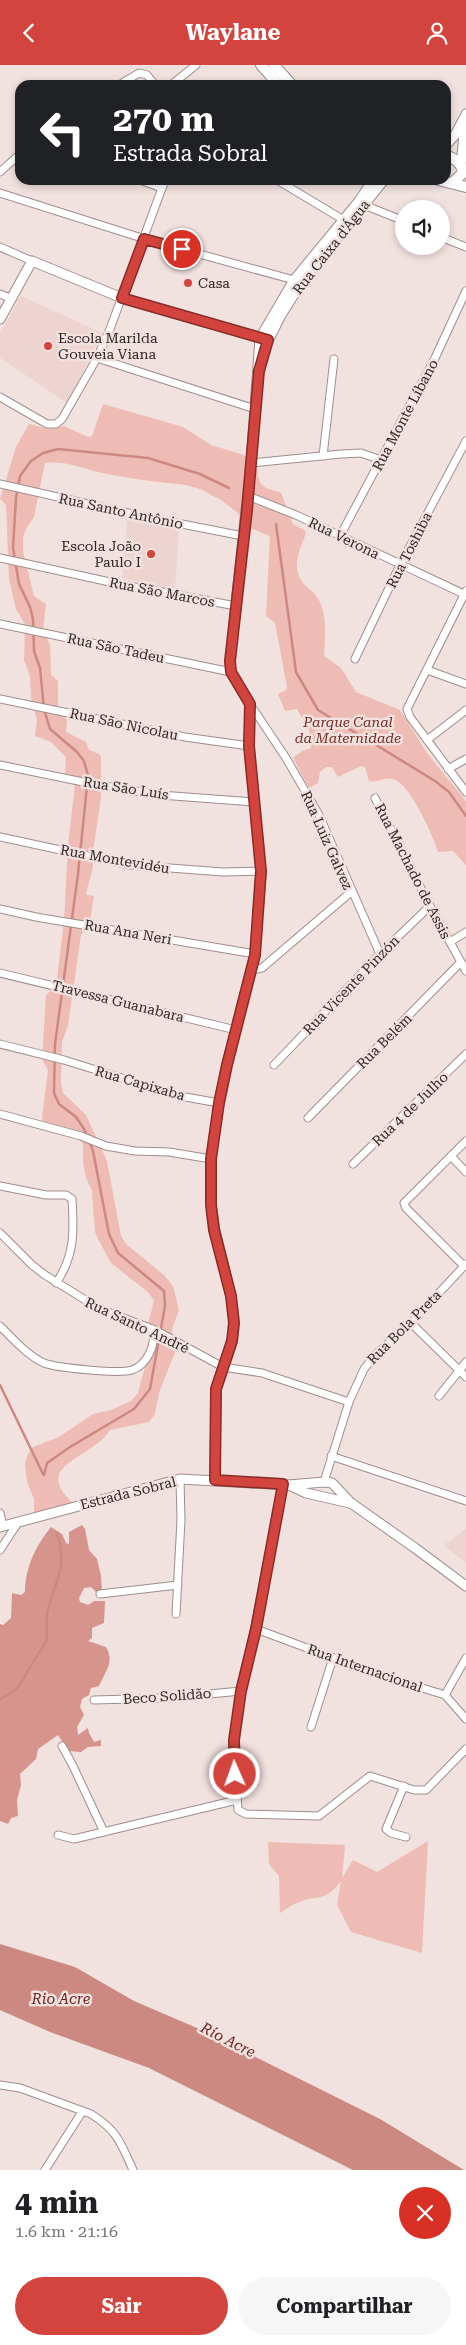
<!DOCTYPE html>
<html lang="pt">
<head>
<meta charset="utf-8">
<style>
  :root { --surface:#fff; --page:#f6f6f6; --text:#202124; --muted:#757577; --accent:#d2443d }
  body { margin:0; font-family:"Roboto Serif",serif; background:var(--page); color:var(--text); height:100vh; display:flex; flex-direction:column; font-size:19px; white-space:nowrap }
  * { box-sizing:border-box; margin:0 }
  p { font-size:16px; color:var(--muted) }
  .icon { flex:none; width:28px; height:28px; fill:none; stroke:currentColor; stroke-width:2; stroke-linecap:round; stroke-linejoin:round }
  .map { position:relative; height:2105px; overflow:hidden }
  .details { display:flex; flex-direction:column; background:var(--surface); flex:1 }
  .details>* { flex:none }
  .guide { position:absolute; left:15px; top:15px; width:436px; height:105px; border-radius:15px; box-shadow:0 2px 8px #0003; background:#202124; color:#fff; overflow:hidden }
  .controls { position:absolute; left:395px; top:135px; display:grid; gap:10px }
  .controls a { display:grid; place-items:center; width:55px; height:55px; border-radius:50%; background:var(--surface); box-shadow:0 2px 8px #0003; font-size:25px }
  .pin { position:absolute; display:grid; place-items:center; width:42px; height:42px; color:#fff; margin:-21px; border:2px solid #fff; border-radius:50%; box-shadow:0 1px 5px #0007 }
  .me { position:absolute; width:55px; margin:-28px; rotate:358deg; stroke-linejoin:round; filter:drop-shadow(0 0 4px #0008) }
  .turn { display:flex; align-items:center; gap:18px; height:105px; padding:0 15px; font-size:22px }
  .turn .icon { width:65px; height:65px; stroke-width:2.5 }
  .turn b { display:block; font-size:35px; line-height:42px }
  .round { display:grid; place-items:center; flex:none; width:52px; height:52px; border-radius:26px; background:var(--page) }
  .headline { display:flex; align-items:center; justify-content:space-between; height:85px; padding:0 15px }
  h1 { font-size:30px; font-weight:700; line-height:38px }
  .primary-button { display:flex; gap:10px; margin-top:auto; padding:10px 15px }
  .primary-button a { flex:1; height:58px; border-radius:30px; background:var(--accent); color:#fff; font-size:20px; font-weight:700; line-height:58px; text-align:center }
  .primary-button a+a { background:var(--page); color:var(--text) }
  header { display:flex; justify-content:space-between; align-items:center; height:65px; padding:0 15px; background:var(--accent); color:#fff; font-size:22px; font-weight:700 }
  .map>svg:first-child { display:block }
  .built { fill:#edd4d1 }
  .green { fill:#efbbb5 }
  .forest { fill:#d7948c }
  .water { fill:#cb8981 }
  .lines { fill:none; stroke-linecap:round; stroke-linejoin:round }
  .stream { stroke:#cb8981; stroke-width:2.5 }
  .minor-casing { stroke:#9d8e8c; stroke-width:9 }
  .tertiary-casing { stroke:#9d8e8c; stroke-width:11 }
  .secondary-casing { stroke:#9d8e8c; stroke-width:12 }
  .minor { stroke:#fff; stroke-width:7 }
  .tertiary { stroke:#fff; stroke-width:9 }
  .secondary { stroke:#fff; stroke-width:10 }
  .route-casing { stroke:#882c28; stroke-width:12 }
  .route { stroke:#d2443d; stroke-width:9 }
  .poi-dot { fill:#d2443d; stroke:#f1e1df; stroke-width:2 }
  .labels { text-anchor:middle; stroke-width:5; stroke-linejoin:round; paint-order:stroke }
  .street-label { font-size:14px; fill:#2e2827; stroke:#f1e1df }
  .poi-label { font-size:14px; fill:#2e2827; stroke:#f1e1df; text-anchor:start }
  .park-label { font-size:14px; font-style:italic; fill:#7a2a25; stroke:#f1e1df }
  .water-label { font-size:15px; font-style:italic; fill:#6e1f1b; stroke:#f1e1df }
</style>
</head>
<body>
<header><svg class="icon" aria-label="back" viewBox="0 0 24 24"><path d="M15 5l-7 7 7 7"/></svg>Waylane<svg class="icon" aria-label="person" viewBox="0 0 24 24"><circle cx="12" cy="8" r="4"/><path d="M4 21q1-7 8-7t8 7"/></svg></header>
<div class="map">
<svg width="466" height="2105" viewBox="0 0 466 2105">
  <rect width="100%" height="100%" fill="#f1e1df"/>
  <g class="built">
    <path d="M 21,231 L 102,268 L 67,338 L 0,293 L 0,268 Z"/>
    <path d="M 127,454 L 179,464 L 175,526 L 122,513 Z"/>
    <path d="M 466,1464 L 466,1498 L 444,1480 Z"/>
  </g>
  <g class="green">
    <path d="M 103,339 L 183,362 L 211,380 L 244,390 L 257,405 L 260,418 L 266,423 L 281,428 L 293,459 L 304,465 L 306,468 C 299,487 289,506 307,522 C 314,528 318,531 321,540 C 327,556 325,574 324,591 L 341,603 L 356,627 L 400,645 L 427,688 L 466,736 L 466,800 L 453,786 L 438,787 C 433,770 409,716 392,714 C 384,712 378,718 369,716 L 365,702 L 361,701 L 338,712 L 332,702 L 326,702 L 320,707 L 318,718 L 309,723 L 293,693 L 302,686 L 311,683 L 309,665 L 297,644 L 285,646 L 278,629 L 286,625 L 287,622 L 275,558 L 266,551 L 270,471 L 245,461 L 238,448 L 221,435 L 200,424 L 186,420 C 156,417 123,413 94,406 C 76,401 64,396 45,398 L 34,452 L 26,464 L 23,472 L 23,486 L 34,531 L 46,539 L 43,565 L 50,580 L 51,610 L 58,616 L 58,641 L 67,655 L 66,667 L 86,677 L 89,685 L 99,689 L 101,692 L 101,733 L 93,786 L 93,802 L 86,828 L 87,830 L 94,831 L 90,856 L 81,870 L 68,960 L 62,977 L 61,1017 L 63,1028 L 86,1050 L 107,1096 L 121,1171 L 126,1179 L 165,1211 L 173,1221 L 179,1245 L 172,1264 L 172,1273 L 175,1287 L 159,1328 L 155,1349 L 149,1357 L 110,1365 C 93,1394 28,1399 75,1440 L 34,1452 L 34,1434 L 27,1417 L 25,1398 L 28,1389 L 33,1382 L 59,1372 L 93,1349 L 111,1345 L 131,1336 L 138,1328 L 149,1287 L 151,1276 L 148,1259 L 154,1236 L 149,1228 L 111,1198 L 99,1176 L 95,1167 L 92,1126 L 86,1113 L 83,1096 L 83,1079 L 75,1065 L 43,1056 L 42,1052 L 48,1005 L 42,994 L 46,930 L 56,921 L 64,856 L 68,781 L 75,719 L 65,710 L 66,692 L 51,677 L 35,671 L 37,656 L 31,632 L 30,611 L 24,595 L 25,559 L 16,544 L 9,514 L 6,440 L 0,434 L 16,382 L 29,359 L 48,364 L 64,361 L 88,372 L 92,371 Z"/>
    <path d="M 428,1776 L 422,1888 L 351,1867 L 337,1840 L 341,1816 C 325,1838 317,1829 297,1838 C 291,1840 285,1845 280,1848 L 279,1811 L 269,1799 L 268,1777 L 345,1780 L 342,1813 L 353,1795 L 377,1807 Z"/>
  </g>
  <path class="forest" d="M 82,1460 L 85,1464 L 89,1485 L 97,1494 L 101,1511 L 102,1526 L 96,1527 L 91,1522 L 84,1523 L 79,1533 L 80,1537 L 88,1540 L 94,1536 L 105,1536 L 104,1558 L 92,1563 L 92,1573 L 88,1576 L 106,1582 C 115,1597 105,1607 99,1621 L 91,1623 L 89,1630 L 82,1634 L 80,1642 L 84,1650 L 77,1662 L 78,1670 L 88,1663 L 89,1668 L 94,1677 L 101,1675 L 101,1681 L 88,1682 L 81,1687 L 68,1686 L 58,1670 L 38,1684 L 36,1694 L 20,1709 L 21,1720 L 17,1735 L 18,1751 L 11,1753 L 8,1759 L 0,1756 L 0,1559 L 3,1560 L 11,1553 L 12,1528 L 21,1530 L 25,1527 C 25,1503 36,1480 51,1462 L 62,1469 L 66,1478 L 69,1479 L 69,1467 Z"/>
  <path class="water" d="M 0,1879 L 75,1902 L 134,1936 L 197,1963 L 380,2054 L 464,2105 L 353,2105 L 149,2003 L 50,1967 L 0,1945 Z"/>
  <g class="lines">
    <g class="stream">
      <path d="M 276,459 L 296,607 L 318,645 L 359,670"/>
      <path d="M 368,675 L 435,716 L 449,727 L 466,751"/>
      <path d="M 0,1320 L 43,1409"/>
      <path d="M 44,1410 L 47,1398 L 70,1382 L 134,1344 L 150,1324 L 165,1241 L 164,1226 L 118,1188 L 109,1169 L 93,1086 L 84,1064 L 76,1052 L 59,1039 L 54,1028 L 55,979 L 78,809 L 88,711 L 84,696 L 77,687 L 50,664 L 44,644 L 40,603 L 34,586 L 33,554 L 30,542 L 19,519 L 13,483 L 16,433 L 20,411 L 31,396 L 43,388 L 58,384 L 148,393 L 200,409 L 229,423"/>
      <path d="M 0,1634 C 23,1623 20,1618 32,1599 C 36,1591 43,1584 46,1576 C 48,1568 46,1558 47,1549 C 54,1518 69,1501 57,1468"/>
    </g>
    <defs>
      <g id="minor">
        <path d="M 119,20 L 139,8 L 147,10 L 155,20"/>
        <path d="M 171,20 L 196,0"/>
        <path d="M 0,107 L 20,89"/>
        <path d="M 140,115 L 162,123"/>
        <path d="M 277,115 L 347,157"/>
        <path d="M 0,128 L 145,174 L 294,215"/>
        <path d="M 364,140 L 404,156"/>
        <path d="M 441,172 L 466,182"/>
        <path d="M 0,182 L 32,196"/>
        <path d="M 0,229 L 12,234"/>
        <path d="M 97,293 L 255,344"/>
        <path d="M 0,332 L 47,359 L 56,359 L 62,354 L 97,293 L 110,264 L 165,115"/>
        <path d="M 323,391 L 334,294"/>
        <path d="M 251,398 L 341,389 L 361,388 L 381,395"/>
        <path d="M 0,419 L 146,452 L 243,471"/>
        <path d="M 248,431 L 296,450 L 466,530"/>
        <path d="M 340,471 L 435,293 L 466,226"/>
        <path d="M 0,493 L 119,519 L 236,541"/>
        <path d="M 466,526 L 407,644 L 410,652 L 466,727"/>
        <path d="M 0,559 L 231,607"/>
        <path d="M 355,594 L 400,500 L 466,376"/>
        <path d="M 427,605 L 466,619"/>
        <path d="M 0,634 L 185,672 L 249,681"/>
        <path d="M 250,639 L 286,693 L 319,750 L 380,889"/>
        <path d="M 427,675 L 466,645"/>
        <path d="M 0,700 L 93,719 L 160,730 L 254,737"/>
        <path d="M 448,704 L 466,694"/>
        <path d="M 375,733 L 430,841 L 466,906"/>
        <path d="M 0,772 L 130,800 L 223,807 L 261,806"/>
        <path d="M 0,844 L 36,852 L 255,889"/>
        <path d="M 450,877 L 466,867"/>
        <path d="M 252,905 L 262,903 L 351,827"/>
        <path d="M 0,908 L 236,965"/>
        <path d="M 0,979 L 64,995 L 180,1031 L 219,1038"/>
        <path d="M 274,1000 L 380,889 L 430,841"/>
        <path d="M 0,1049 L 81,1071 L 106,1081 L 135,1086 L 169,1087 L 211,1094"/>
        <path d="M 308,1053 L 460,898"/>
        <path d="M 451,1091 L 466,1107"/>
        <path d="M 353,1099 L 466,989"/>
        <path d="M 0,1121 L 46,1130 L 66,1130 L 72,1134 C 74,1165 75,1191 56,1218"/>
        <path d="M 0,1168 L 32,1200 L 45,1210 L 100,1244 L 155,1265 L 223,1302 L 262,1308 L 349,1337"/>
        <path d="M 464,1201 L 406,1143 L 404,1138 L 466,1076"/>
        <path d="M 411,1258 L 466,1312"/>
        <path d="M 0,1261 C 12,1273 28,1291 44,1298 C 57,1303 119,1309 132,1305 C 147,1300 157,1279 152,1264"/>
        <path d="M 439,1331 L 466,1297"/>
        <path d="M 331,1391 L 466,1436"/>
        <path d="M 324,1417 L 349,1337 L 364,1304 L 376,1289 L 411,1258 L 466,1199"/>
        <path d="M 283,1419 L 236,1657 L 234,1675 L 238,1745 L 246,1749 L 319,1751 L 370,1711 L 414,1725 L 426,1725 L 466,1684"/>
        <path d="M 0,1448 L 3,1461"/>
        <path d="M 0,1485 L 19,1456"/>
        <path d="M 100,1529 L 178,1520"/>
        <path d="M 176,1549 L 181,1455 L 180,1414"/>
        <path d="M 256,1564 L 374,1608 L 445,1630 L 466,1654"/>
        <path d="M 445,1630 L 466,1593"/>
        <path d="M 94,1635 L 167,1633 L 241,1626"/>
        <path d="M 311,1662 L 333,1593"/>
        <path d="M 62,1681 L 72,1699 L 104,1767"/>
        <path d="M 404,1721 L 386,1764 L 391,1768 L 406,1772"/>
        <path d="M 58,1770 L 74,1774 L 237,1735"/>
        <path d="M 0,2020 L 20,2023 L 91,2049 C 117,2065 121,2078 133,2105"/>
        <path d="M 45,2105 L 82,2047"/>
      </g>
      <g id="tertiary">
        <path d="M 446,80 L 455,70 L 464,53"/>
        <path d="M 461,100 L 466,49"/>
        <path d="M 0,254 L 32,196 L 122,233 L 268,275"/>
        <path d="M 266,280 L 281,250 L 303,215 L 384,115"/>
        <path d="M 215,1415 L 216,1324 L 232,1276 L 234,1258 L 231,1231 L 215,1165 L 211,1140 L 211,1094 L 219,1038 L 227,1000 L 255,889 L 261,806 L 249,681 L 250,639 L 231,607 L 230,596 L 251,398 L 260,273 L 294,215 L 359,136 L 373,115"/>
        <path d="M 289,1420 L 306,1428 L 350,1438"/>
        <path d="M 0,1462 L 180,1414 L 289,1420 L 324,1417 L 332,1418 L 351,1438 L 415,1483 L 466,1521"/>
      </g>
      <g id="secondary">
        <path d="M 261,0 L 279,20"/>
        <path d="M 274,0 L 292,20"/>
        <path d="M 446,90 C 455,94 462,98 463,108 L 452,118"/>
        <path d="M 438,115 L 466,122"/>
      </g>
    </defs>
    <use href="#minor" class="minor-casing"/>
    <use href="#tertiary" class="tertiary-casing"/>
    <use href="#secondary" class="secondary-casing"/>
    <use href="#minor" class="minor"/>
    <use href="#tertiary" class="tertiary"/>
    <use href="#secondary" class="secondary"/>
  </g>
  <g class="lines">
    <defs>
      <path id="route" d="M 182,184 L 144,174 L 122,233 L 268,275 L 259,306 L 247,445 L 230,596 L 231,607 L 250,639 L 249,681 L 261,806 L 255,890 L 227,1000 L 219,1038 L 211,1094 L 211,1140 L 214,1165 L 231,1231 L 234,1258 L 232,1276 L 216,1324 L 215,1415 L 283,1419 L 256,1564 L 241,1626 L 234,1675 L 235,1709"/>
    </defs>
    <use href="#route" class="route-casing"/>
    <use href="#route" class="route"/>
  </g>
  <g class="poi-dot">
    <circle cx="188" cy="218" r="5"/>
    <circle cx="48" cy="281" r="5"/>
    <circle cx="151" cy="489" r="5"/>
  </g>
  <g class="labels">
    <g class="street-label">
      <text transform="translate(331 182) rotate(-52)" y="5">Rua Caixa d'Água</text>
      <text transform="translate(405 350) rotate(-62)" y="5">Rua Monte Líbano</text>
      <text transform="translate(121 446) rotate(12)" y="5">Rua Santo Antônio</text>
      <text transform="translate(344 473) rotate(26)" y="5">Rua Verona</text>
      <text transform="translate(409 485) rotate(-63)" y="5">Rua Toshiba</text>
      <text transform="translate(162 527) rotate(11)" y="5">Rua São Marcos</text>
      <text transform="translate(116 583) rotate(12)" y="5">Rua São Tadeu</text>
      <text transform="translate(124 659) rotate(12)" y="5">Rua São Nicolau</text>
      <text transform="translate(126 723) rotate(9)" y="5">Rua São Luís</text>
      <text transform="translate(327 775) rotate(66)" y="5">Rua Luiz Galvez</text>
      <text transform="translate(115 794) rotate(10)" y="5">Rua Montevidéu</text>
      <text transform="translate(413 806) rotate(63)" y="5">Rua Machado de Assis</text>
      <text transform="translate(128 867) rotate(10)" y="5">Rua Ana Neri</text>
      <text transform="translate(351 920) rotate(-46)" y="5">Rua Vicente Pinzón</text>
      <text transform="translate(118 936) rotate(14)" y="5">Travessa Guanabara</text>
      <text transform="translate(384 976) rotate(-45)" y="5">Rua Belém</text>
      <text transform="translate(140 1018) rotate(16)" y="5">Rua Capixaba</text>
      <text transform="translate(410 1044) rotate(-44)" y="5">Rua 4 de Julho</text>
      <text transform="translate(137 1260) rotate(25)" y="5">Rua Santo André</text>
      <text transform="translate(404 1262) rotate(-45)" y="5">Rua Bola Preta</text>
      <text transform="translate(128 1428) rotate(-14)" y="5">Estrada Sobral</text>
      <text transform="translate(365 1603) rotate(19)" y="5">Rua Internacional</text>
      <text transform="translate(167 1631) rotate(-4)" y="5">Beco Solidão</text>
    </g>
    <g class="poi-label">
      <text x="198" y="223">Casa</text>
      <text x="58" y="278">Escola Marilda<tspan x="58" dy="16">Gouveia Viana</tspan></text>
      <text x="141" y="486" text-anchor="end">Escola João<tspan x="141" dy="16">Paulo I</tspan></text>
    </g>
    <g class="park-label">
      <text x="348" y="662">Parque Canal<tspan x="348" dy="16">da Maternidade</tspan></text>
    </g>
    <g class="water-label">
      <text x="61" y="1939">Rio Acre</text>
      <text transform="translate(228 1975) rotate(27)" y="5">Río Acre</text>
    </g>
  </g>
</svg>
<div class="controls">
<a><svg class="icon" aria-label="sound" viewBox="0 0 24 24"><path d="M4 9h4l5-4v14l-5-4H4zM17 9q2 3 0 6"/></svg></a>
</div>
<div class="pin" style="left:182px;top:184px;background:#d93025"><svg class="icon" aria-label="arrive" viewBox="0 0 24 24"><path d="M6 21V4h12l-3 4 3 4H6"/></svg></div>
<svg class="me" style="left:235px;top:1709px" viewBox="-20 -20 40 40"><circle r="17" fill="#d2443d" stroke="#fff" stroke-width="3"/><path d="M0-11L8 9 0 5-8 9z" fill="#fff"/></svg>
<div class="guide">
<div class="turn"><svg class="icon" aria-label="left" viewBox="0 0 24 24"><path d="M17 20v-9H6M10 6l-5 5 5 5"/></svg><div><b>270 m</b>Estrada Sobral</div></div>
</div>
</div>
<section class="details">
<div class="headline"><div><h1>4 min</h1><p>1.6 km · 21:16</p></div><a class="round" style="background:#d93025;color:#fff"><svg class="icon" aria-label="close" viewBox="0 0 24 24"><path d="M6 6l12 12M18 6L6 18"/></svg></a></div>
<div class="primary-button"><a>Sair</a><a>Compartilhar</a></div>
</section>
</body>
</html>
